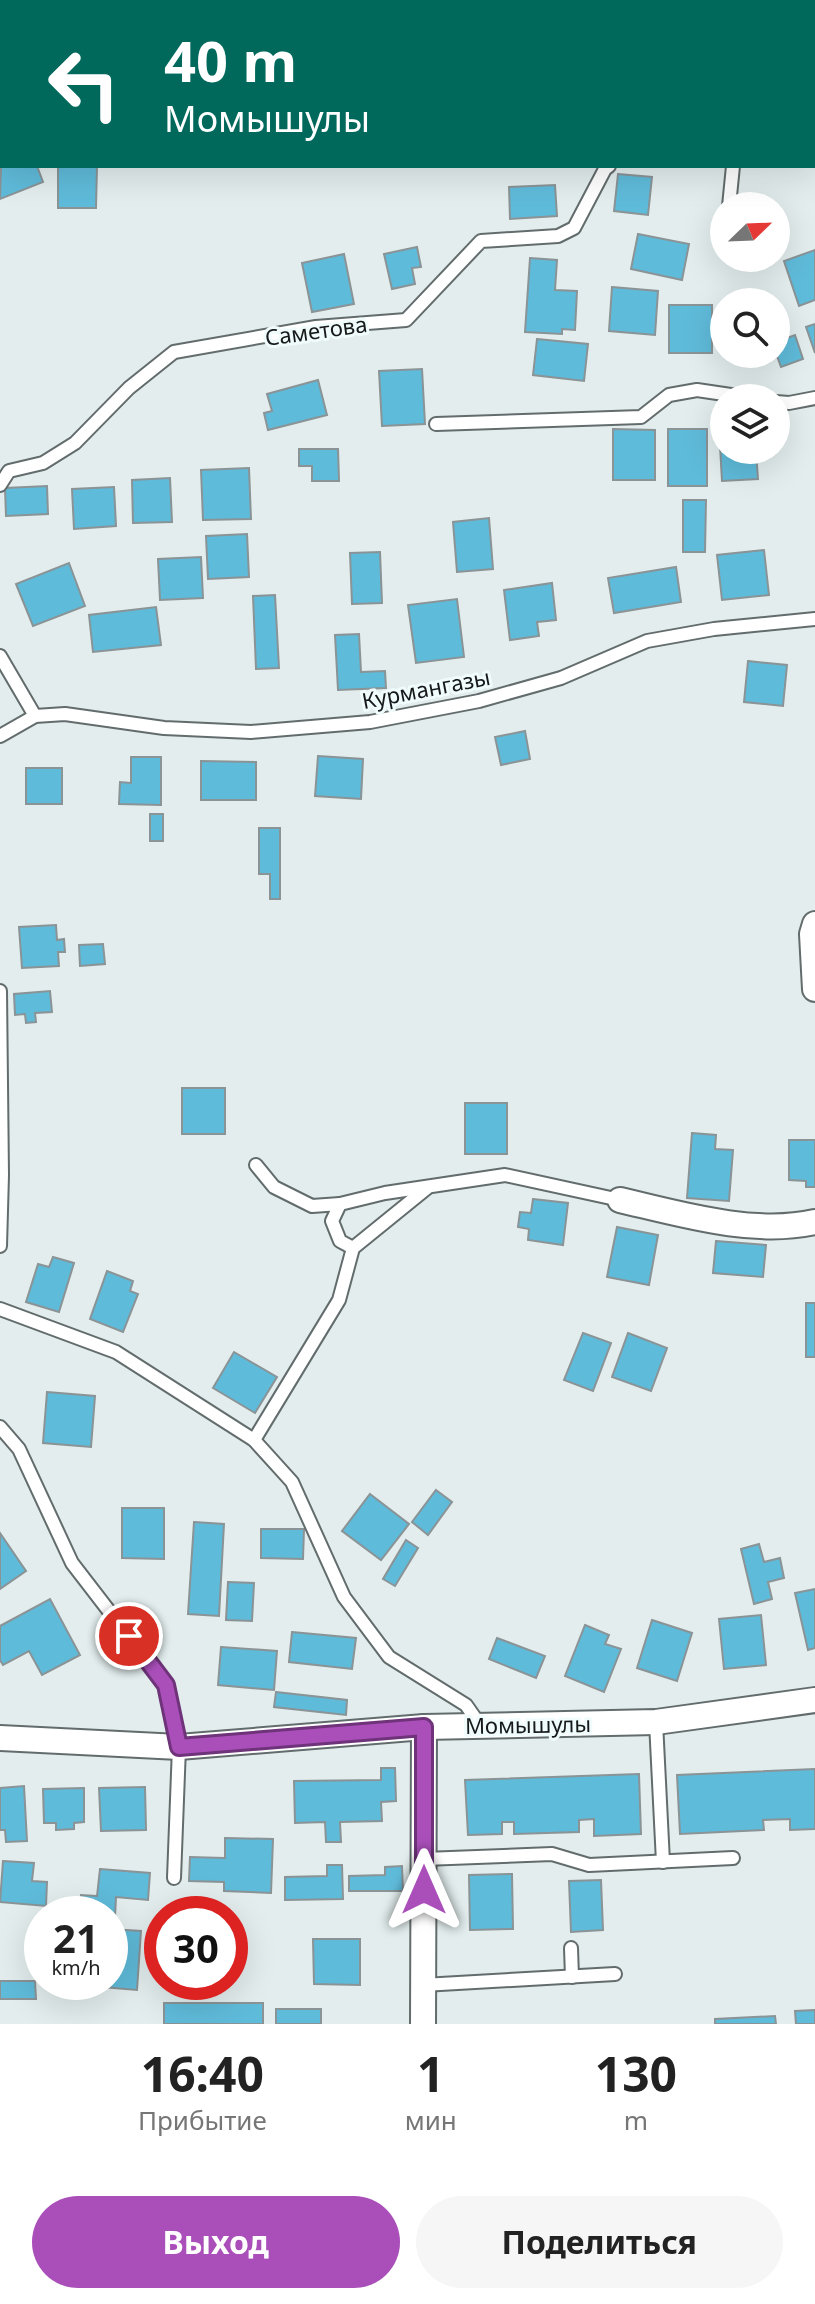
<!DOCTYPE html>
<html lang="ru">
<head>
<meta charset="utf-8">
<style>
  :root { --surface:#fff; --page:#f6f6f6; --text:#222; --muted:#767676; --accent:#aa4fba }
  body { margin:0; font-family:"Noto Sans",sans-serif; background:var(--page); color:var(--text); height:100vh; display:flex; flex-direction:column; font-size:30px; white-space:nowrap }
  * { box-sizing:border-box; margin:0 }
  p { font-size:26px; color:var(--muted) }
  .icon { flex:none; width:44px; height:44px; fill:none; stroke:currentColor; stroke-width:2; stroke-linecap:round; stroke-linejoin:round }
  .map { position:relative; height:2024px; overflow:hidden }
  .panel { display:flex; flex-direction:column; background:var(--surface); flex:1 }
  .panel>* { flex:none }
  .guide { position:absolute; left:0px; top:0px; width:816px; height:168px; box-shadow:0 8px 32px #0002; background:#00695c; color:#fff; overflow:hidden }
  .needle { width:52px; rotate:67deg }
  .fabs { position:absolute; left:710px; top:192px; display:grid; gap:16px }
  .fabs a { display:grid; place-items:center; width:80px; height:80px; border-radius:50%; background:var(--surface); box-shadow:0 8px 32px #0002; font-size:40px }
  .speed { position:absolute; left:24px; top:1896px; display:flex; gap:16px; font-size:40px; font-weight:700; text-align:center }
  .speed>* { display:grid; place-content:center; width:104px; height:104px; border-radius:50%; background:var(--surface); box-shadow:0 8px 32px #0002; line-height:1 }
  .speed small { font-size:20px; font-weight:400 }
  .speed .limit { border:12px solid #d22; background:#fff; color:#111 }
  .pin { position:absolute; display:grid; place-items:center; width:68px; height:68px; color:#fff; margin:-34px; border:4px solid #fff; border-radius:50%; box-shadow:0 2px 8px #0007 }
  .me { position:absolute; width:88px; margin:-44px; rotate:0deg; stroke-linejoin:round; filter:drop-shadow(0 0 6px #0008) }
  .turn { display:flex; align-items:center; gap:28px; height:168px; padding:0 32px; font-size:36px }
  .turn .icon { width:104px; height:104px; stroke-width:2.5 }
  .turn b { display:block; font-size:56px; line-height:68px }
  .eta { display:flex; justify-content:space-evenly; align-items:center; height:136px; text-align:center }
  .eta b { font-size:48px; font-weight:700; line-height:56px }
  .primary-button { display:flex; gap:16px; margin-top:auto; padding:16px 32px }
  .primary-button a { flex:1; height:92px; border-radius:48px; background:var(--accent); color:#fff; font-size:32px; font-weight:700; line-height:92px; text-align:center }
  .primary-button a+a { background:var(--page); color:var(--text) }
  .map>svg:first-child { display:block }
  .building { fill:#5fbbda; stroke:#8a9396; stroke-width:2 }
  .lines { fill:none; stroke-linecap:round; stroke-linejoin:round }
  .service-casing { stroke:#636c6c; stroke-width:16 }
  .minor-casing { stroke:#636c6c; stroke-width:28 }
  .service { stroke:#fff; stroke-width:12 }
  .minor { stroke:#fff; stroke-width:24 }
  .route-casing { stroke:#6e3379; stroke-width:20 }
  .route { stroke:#aa4fba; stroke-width:14 }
  .labels { text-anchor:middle; stroke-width:6; stroke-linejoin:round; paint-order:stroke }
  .street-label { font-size:22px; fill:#161919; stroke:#f0fbfb }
</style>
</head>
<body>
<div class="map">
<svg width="815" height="2024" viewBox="0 0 815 2024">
  <rect width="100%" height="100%" fill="#e3eded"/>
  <g class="building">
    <path d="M 2,137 L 2,166 L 37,166 L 43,182 L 0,199 Z"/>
    <path d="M 58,166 L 97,166 L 96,208 L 58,208 Z"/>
    <path d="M 618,174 L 652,177 L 648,215 L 614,211 Z"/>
    <path d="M 555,185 L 557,216 L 510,219 L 509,187 Z"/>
    <path d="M 638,234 L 689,244 L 682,280 L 631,269 Z"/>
    <path d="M 417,247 L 421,267 L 412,268 L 415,284 L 392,289 L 384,254 Z"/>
    <path d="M 815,250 L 815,300 L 799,306 L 784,261 Z"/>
    <path d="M 344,254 L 354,304 L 312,312 L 302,263 Z"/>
    <path d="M 530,258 L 557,260 L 555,290 L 577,291 L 575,330 L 562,329 L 562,334 L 525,332 Z"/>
    <path d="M 612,287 L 658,291 L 655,335 L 609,331 Z"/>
    <rect x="669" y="305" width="43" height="48"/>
    <path d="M 815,324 L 815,353 L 806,327 Z"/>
    <path d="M 795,335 L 803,359 L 781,367 L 776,353 L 776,342 Z"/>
    <path d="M 537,339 L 588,344 L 584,381 L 533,375 Z"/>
    <path d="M 422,369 L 425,424 L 382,426 L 379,371 Z"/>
    <path d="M 318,380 L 327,415 L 268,430 L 264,413 L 272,411 L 267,394 Z"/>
    <path d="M 724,427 L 724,450 L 756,450 L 758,479 L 722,481 L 719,428 Z"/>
    <path d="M 613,429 L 655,430 L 655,480 L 613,480 Z"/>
    <rect x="668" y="429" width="39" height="57"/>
    <path d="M 299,449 L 338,449 L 339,481 L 312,481 L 312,466 L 299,466 Z"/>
    <path d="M 249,468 L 251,519 L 203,520 L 201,470 Z"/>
    <path d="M 170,478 L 172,522 L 133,523 L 132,480 Z"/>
    <path d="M 47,486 L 48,514 L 6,516 L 5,488 Z"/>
    <path d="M 114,487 L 116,526 L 74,529 L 72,489 Z"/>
    <path d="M 683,500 L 706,500 L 705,552 L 683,552 Z"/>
    <path d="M 489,518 L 493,569 L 457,572 L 453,522 Z"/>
    <path d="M 247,534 L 249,577 L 208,579 L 206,536 Z"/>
    <path d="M 764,550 L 769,595 L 722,600 L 717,555 Z"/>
    <path d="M 380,552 L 382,603 L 352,604 L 350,553 Z"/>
    <path d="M 201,557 L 203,598 L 160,600 L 158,559 Z"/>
    <path d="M 69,563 L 85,606 L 33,626 L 16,584 Z"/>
    <path d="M 676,567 L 681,602 L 614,613 L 608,578 Z"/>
    <path d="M 552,583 L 556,620 L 537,622 L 539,636 L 510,640 L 504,590 Z"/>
    <path d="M 275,595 L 279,668 L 256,669 L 253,596 Z"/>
    <path d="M 457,599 L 464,657 L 416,663 L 408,605 Z"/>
    <path d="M 156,607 L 161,645 L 93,652 L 89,615 Z"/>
    <path d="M 359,634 L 361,672 L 385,671 L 386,688 L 338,690 L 335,635 Z"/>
    <path d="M 748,661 L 787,665 L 783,706 L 744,702 Z"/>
    <path d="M 525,731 L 530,759 L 501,765 L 495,737 Z"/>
    <path d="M 318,756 L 363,759 L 361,799 L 315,796 Z"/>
    <path d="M 131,757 L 161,757 L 161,805 L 119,804 L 120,782 L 131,783 Z"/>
    <path d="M 201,761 L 256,762 L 256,800 L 201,800 Z"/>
    <rect x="26" y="768" width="36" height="36"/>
    <rect x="150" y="814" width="13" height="27"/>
    <path d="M 259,828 L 280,828 L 280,899 L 270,899 L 270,874 L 259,874 Z"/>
    <path d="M 56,925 L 57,940 L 64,939 L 65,952 L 58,952 L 59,966 L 22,968 L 19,927 Z"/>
    <path d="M 103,944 L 105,964 L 80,966 L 79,945 Z"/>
    <path d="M 50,991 L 52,1012 L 35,1013 L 36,1022 L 26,1023 L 25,1014 L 15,1015 L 14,994 Z"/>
    <rect x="182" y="1088" width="43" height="46"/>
    <rect x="465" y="1103" width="42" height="51"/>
    <path d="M 692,1133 L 716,1135 L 715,1149 L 733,1150 L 729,1201 L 687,1198 Z"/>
    <path d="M 789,1140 L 815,1140 L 815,1187 L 806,1187 L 806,1181 L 789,1180 Z"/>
    <path d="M 533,1199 L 568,1203 L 563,1245 L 528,1240 L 529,1229 L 518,1227 L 520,1212 L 531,1213 Z"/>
    <path d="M 617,1227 L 658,1235 L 649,1285 L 607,1277 Z"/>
    <path d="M 716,1241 L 766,1245 L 763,1277 L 713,1273 Z"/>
    <path d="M 53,1257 L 74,1263 L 59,1312 L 26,1302 L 38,1264 L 49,1267 Z"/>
    <path d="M 107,1271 L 133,1281 L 130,1291 L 138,1294 L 123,1332 L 90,1319 Z"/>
    <rect x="806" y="1303" width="9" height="54"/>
    <path d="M 583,1333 L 611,1343 L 593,1391 L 564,1380 Z"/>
    <path d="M 628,1333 L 667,1348 L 651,1391 L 612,1377 Z"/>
    <path d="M 234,1352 L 277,1377 L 255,1413 L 213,1388 Z"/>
    <path d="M 47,1392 L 95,1396 L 91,1447 L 43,1443 Z"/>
    <path d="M 436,1490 L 452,1502 L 428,1535 L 412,1522 Z"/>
    <path d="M 370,1494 L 409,1524 L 381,1560 L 342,1531 Z"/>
    <path d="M 122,1508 L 164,1508 L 164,1559 L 122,1558 Z"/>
    <path d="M 194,1522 L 224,1524 L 219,1616 L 188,1614 Z"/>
    <path d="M 261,1529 L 304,1529 L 303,1559 L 261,1558 Z"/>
    <path d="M 0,1533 L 26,1571 L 0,1589 Z"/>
    <path d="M 406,1540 L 418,1548 L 395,1586 L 383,1579 Z"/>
    <path d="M 759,1544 L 764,1562 L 780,1558 L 784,1578 L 768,1582 L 772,1599 L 754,1604 L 741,1549 Z"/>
    <path d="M 228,1582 L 254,1583 L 252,1621 L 226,1620 Z"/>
    <path d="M 815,1589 L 815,1648 L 808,1650 L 795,1593 Z"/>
    <path d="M 50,1599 L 80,1655 L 42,1675 L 29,1651 L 3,1665 L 0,1660 L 0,1626 Z"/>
    <path d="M 761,1615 L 766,1665 L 724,1669 L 719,1619 Z"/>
    <path d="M 652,1620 L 692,1633 L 677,1681 L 637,1668 Z"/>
    <path d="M 585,1625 L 609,1635 L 605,1644 L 621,1649 L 604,1692 L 565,1676 Z"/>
    <path d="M 292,1632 L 356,1638 L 352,1669 L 289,1662 Z"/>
    <path d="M 497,1638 L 545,1656 L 536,1678 L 489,1659 Z"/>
    <path d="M 221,1647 L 277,1651 L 274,1690 L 218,1685 Z"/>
    <path d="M 276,1692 L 347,1700 L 346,1715 L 274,1707 Z"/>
    <path d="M 381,1768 L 395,1768 L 396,1801 L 381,1802 L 382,1821 L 340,1822 L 341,1842 L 326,1842 L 325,1822 L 295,1823 L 294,1781 L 381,1780 Z"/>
    <path d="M 815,1769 L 815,1829 L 790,1830 L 790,1819 L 763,1820 L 764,1830 L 680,1834 L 677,1775 Z"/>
    <path d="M 639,1774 L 641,1834 L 594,1836 L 594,1819 L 579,1820 L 579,1832 L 514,1834 L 514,1822 L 502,1822 L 502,1834 L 468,1835 L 465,1780 Z"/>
    <path d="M 24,1786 L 27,1841 L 6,1842 L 5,1830 L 0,1830 L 0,1788 Z"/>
    <path d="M 145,1787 L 146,1830 L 101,1831 L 99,1788 Z"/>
    <path d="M 84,1788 L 84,1822 L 74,1823 L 74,1829 L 56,1830 L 56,1823 L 44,1823 L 43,1789 Z"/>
    <path d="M 225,1838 L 273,1839 L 271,1893 L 224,1891 L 224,1882 L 189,1881 L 190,1857 L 225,1858 Z"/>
    <path d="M 3,1861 L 34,1863 L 32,1881 L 47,1882 L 46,1906 L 0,1902 Z"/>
    <path d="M 327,1865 L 342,1865 L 343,1899 L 285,1900 L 285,1877 L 327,1876 Z"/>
    <path d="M 402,1866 L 403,1891 L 349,1891 L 349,1876 L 385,1875 L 385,1867 Z"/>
    <path d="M 100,1869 L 150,1873 L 148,1900 L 116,1897 L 115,1917 L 110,1917 L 110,1914 L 80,1914 L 81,1895 L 97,1896 Z"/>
    <path d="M 512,1874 L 513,1929 L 470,1930 L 469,1875 Z"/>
    <path d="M 601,1880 L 603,1930 L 571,1932 L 569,1881 Z"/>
    <path d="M 110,1929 L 141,1931 L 137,1990 L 65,1984 L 65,1982 L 110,1982 Z"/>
    <path d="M 313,1939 L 360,1939 L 360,1985 L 314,1984 Z"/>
    <path d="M 0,1981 L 35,1981 L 36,1999 L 0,1999 Z"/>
    <rect x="164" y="2003" width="99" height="21"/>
    <rect x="276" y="2009" width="45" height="15"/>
    <path d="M 815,2010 L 815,2024 L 796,2024 L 795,2011 Z"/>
    <path d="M 775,2016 L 776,2024 L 715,2024 L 715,2019 Z"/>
  </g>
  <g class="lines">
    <defs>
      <g id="service">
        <path d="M 368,0 L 368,2"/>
        <path d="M 814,39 L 815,38"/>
        <path d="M 729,206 L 733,166"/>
        <path d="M 776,402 L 789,403 L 815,398"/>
        <path d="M 436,424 L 641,417 L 669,395 L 697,390 L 751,398"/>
        <path d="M 0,485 L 9,471 L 43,463 L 75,443 L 129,388 L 174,352 L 316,327 L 406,320 L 481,241 L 558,236 L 574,228 L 605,169 L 609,166"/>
        <path d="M 0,656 L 35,716"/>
        <path d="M 0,736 L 35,716 L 65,714 L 164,728 L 251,732 L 370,722 L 479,701 L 561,678 L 647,641 L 714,629 L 815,619"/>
        <path d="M 0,991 L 2,1175 L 0,1246"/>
        <path d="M 256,1165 L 274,1187 L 312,1206 L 340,1204"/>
        <path d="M 353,1248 L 340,1241 L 332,1221 L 340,1204 L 385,1193 L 505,1175 L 620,1200"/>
        <path d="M 0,1309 L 116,1352 L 254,1440 L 292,1482 L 344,1597 L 389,1657 L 466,1705 L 480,1725"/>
        <path d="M 0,1427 L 19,1449 L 72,1563 L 166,1685 L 179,1747 L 174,1878"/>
        <path d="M 254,1440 L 339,1300 L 353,1248 L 427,1188"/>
        <path d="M 656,1722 L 663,1862"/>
        <path d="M 424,1859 L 552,1854 L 589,1865 L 733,1858"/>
        <path d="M 571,1948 L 572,1977"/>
        <path d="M 423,1985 L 615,1974"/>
      </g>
      <g id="minor">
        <path d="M 115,2 L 122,0"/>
        <path d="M 0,46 L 2,45"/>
        <path d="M 815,924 L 812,934 L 815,989"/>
        <path d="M 620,1200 C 680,1214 754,1236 815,1222"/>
        <path d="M 0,1738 L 179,1747 L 424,1727 L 656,1722 L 815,1700"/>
        <path d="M 423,2024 L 424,1727"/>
      </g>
    </defs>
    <use href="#service" class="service-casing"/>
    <use href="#minor" class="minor-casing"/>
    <use href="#service" class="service"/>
    <use href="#minor" class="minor"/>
  </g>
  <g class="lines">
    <defs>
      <path id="route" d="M 129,1636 L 166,1685 L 179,1747 L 424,1727 L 424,1890"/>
    </defs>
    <use href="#route" class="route-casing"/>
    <use href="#route" class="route"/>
  </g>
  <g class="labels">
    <g class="street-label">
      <text transform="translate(316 331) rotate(-8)" y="8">Саметова</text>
      <text transform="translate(426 689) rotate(-11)" y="8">Курмангазы</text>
      <text transform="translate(528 1725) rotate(-1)" y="8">Момышулы</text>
    </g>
  </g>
</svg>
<div class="fabs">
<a><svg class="needle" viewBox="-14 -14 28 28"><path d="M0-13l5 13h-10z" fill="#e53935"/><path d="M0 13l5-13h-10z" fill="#767676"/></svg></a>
<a><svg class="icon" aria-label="search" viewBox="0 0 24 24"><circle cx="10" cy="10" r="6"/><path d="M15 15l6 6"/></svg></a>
<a><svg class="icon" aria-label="layers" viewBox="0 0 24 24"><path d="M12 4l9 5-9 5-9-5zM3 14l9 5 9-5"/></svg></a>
</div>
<div class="speed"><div>21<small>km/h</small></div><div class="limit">30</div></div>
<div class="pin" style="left:129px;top:1636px;background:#d93025"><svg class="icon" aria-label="arrive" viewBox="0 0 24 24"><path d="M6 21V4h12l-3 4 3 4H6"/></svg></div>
<svg class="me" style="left:424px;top:1890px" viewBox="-20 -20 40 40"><path d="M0-17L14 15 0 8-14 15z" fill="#aa4fba" stroke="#fff" stroke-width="4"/></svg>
<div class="guide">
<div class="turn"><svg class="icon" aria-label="left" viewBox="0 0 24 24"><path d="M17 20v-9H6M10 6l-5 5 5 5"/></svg><div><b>40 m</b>Момышулы</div></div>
</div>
</div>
<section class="panel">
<div class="eta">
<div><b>16:40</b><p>Прибытие</p></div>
<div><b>1</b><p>мин</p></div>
<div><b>130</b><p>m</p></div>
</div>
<div class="primary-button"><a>Выход</a><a>Поделиться</a></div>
</section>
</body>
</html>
